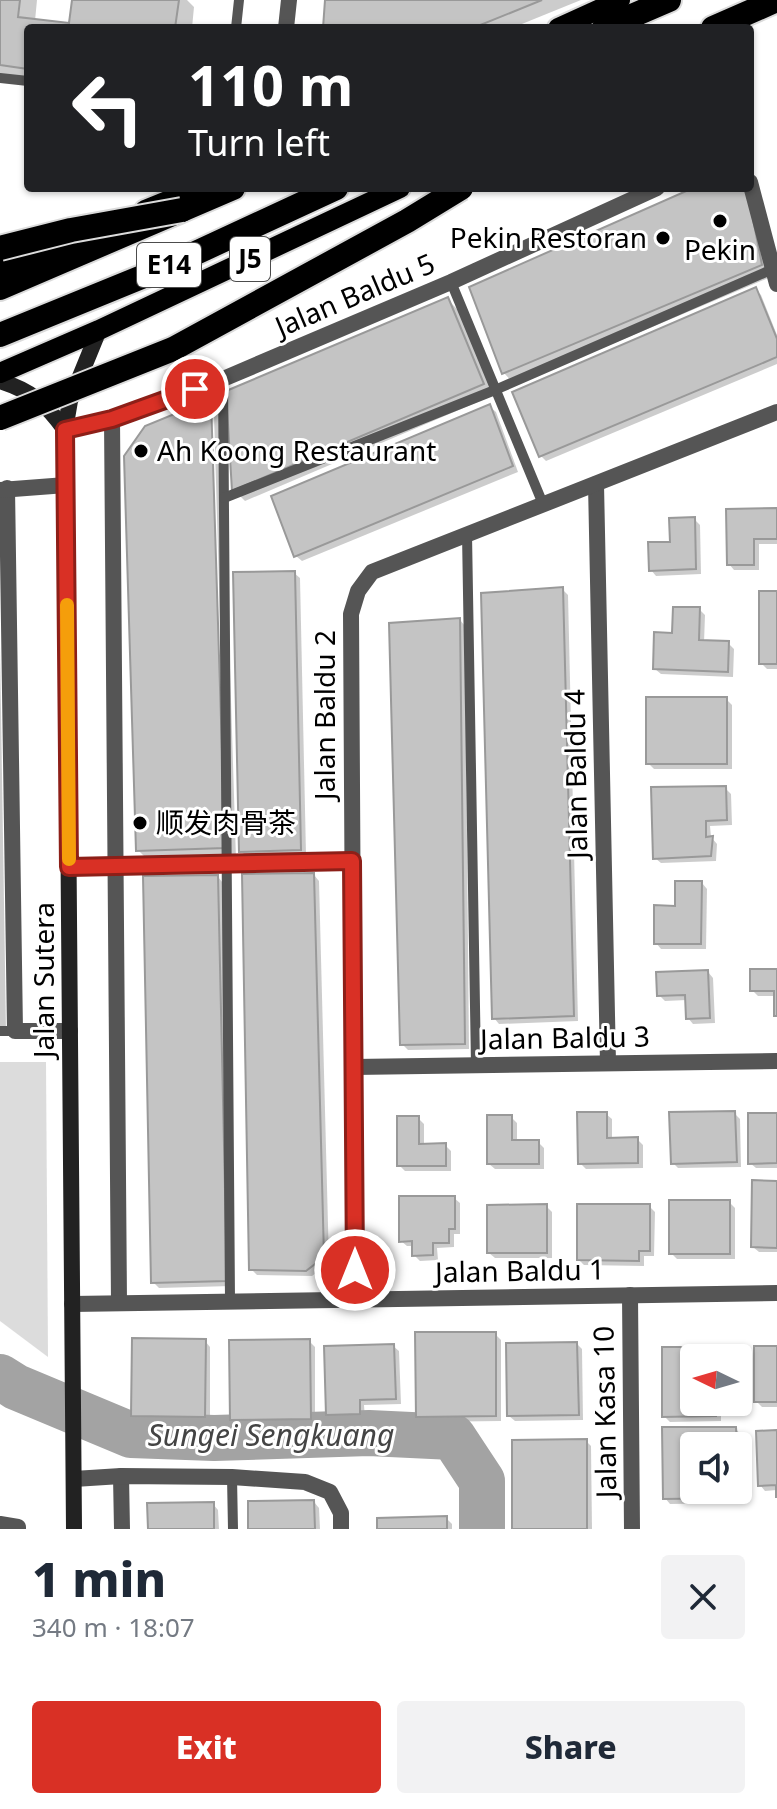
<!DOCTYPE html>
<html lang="en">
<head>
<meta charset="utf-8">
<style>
  :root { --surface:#fff; --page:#f2f2f3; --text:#1f2937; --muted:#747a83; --accent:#d93025 }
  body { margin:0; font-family:"Noto Sans","Noto Sans SC",sans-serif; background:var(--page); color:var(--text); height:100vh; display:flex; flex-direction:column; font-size:30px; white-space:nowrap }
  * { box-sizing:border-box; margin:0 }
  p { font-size:26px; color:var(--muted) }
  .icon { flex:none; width:44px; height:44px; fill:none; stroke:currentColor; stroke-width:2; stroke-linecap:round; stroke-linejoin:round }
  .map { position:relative; height:1529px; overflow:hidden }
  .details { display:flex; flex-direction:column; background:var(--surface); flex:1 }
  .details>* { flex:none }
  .guide { position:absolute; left:24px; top:24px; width:730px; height:168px; border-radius:8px; box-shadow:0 2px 6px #0004; background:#202124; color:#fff; overflow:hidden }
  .needle { width:52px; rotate:275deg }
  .buttons { position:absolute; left:680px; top:1344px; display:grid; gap:16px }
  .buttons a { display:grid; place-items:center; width:72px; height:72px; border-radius:8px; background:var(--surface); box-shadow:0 2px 6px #0004; font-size:40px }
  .pin { position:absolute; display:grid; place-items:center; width:68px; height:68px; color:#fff; margin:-34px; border:4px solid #fff; border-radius:50%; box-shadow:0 2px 8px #0007 }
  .me { position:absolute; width:88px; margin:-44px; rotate:0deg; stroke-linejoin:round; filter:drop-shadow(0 0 6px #0008) }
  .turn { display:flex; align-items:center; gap:28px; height:168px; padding:0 32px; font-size:36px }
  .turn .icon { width:104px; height:104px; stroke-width:2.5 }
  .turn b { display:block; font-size:56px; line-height:68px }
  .round { display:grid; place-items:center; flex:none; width:84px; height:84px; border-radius:8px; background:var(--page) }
  .headline { display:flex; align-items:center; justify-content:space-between; height:136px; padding:0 32px }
  h1 { font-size:48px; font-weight:800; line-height:60px }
  .button { display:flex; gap:16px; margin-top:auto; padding:16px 32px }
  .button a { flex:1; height:92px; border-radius:8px; background:var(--accent); color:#fff; font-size:32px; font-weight:800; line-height:92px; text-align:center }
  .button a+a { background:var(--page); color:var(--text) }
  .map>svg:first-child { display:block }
  .green { fill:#dcdcdc }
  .shadow { fill:#0003; fill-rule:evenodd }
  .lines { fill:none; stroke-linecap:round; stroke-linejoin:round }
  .river { stroke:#a3a3a3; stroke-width:46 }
  .building { fill:#c4c4c4; stroke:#999; stroke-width:2; fill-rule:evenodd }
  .primary-casing { stroke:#dbdbdb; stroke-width:24 }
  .highway-casing { stroke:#dbdbdb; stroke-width:28 }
  .lane { stroke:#555; stroke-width:10 }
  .street { stroke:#555; stroke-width:16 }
  .secondary { stroke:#222; stroke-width:16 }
  .primary { stroke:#000; stroke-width:20 }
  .highway { stroke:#000; stroke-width:24 }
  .highway-bridge-casing { stroke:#dbdbdb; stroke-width:28; stroke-linecap:butt }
  .highway-bridge { stroke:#000; stroke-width:24 }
  .route-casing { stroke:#8d1f18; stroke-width:20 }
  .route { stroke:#d93025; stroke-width:14 }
  .slow { stroke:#f59e0b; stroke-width:14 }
  .poi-dot { fill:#000; stroke:#fff; stroke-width:3 }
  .labels { text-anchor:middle; stroke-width:6; stroke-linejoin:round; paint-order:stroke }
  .shield { fill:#fff; stroke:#4c4c4c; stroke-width:2 }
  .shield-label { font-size:26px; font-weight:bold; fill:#000 }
  .poi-label { font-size:28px; fill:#000; stroke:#fff; text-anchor:start }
  .street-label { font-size:28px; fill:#000; stroke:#fff }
  .water-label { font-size:30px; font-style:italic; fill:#444; stroke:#fff }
</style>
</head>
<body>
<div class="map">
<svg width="777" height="1529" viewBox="0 0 777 1529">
  <rect width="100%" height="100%" fill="#fff"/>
  <path class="green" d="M 0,1062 L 46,1062 L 48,1357 L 0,1321 Z"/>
  <g class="shadow">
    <path d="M 0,0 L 37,0 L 35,21 L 71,25 L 74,0 L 187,0 L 194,7 L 192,28 L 28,28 L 28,81 L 0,75 Z"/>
    <path d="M 327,0 L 581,0 L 512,28 L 325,28 Z"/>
    <path d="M 698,188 L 749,188 L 773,276 L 515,385 L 504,373 Z"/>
    <path d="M 755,289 L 761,295 L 777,335 L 777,364 L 546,461 L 541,456 Z"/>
    <path d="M 447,299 L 459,311 L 494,395 L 245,501 L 234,490 Z"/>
    <path d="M 211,401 L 222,412 L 236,859 L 150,862 L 138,850 ZM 210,414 L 214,414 L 227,858 L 223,858 Z"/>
    <path d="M 490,407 L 496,412 L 518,472 L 302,561 L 296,556 Z"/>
    <path d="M 777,510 L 777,544 L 759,544 L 759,570 L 734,570 L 729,564 Z"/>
    <path d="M 694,519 L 700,525 L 701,574 L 656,576 L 651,570 Z"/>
    <path d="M 294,573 L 300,578 L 306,855 L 247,857 L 241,851 Z"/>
    <path d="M 562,589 L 568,595 L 578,1021 L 499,1024 L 494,1018 Z"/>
    <path d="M 777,593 L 777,669 L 767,669 L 761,663 Z"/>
    <path d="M 699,609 L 705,615 L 704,643 L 728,643 L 734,649 L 733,677 L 661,674 L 655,669 L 674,635 Z"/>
    <path d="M 460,620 L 465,626 L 469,1049 L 408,1050 L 402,1044 Z"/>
    <path d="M 0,645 L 6,1032 L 0,1032 Z"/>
    <path d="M 726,699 L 732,705 L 732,769 L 654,769 L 648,763 Z"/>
    <path d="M 725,788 L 731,794 L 732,825 L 710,826 L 711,837 L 717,844 L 716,861 L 661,863 L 655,858 Z"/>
    <path d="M 314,875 L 319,881 L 329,1263 L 312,1276 L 257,1275 L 251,1269 Z"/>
    <path d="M 218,877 L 223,883 L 232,1286 L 159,1288 L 153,1282 Z"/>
    <path d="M 702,883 L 707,889 L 706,949 L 661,949 L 656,943 L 677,908 Z"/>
    <path d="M 777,971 L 777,1016 L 776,996 L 758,996 L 752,990 Z"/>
    <path d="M 708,972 L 713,978 L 715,1023 L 693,1024 L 688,1018 L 687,1000 L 665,1001 L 659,995 Z"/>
    <path d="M 734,1113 L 740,1119 L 741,1167 L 678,1168 L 673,1163 Z"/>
    <path d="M 606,1114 L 612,1119 L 612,1140 L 637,1139 L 643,1145 L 643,1168 L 586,1169 L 580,1163 Z"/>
    <path d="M 777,1115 L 777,1168 L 756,1168 L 750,1163 Z"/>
    <path d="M 511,1117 L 517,1123 L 517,1142 L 538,1142 L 544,1148 L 544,1169 L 495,1169 L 489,1164 Z"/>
    <path d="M 418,1118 L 424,1124 L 424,1146 L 445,1145 L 451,1151 L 451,1171 L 405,1171 L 399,1165 Z"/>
    <path d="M 777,1183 L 777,1252 L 759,1252 L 753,1247 Z"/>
    <path d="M 454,1198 L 460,1203 L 460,1234 L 454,1234 L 454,1247 L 437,1248 L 438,1260 L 420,1261 L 414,1255 L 414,1246 L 407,1246 L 401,1241 Z"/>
    <path d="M 729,1202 L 735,1208 L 735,1259 L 677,1259 L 671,1253 Z"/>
    <path d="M 546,1206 L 552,1212 L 552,1258 L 495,1258 L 489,1253 Z"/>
    <path d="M 649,1206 L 655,1212 L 654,1256 L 644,1256 L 644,1266 L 584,1265 L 579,1260 Z"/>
    <path d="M 495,1334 L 501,1340 L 501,1421 L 423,1422 L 418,1416 Z"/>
    <path d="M 205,1341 L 210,1347 L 210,1421 L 139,1421 L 133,1415 Z"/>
    <path d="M 309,1341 L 315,1347 L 315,1424 L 237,1424 L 232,1419 Z"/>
    <path d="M 577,1344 L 582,1349 L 583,1420 L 515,1421 L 509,1416 Z"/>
    <path d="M 393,1346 L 399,1351 L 401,1404 L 364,1405 L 365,1419 L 334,1420 L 328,1414 Z"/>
    <path d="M 777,1348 L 777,1407 L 762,1407 L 756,1401 Z"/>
    <path d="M 664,1349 L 738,1349 L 744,1355 L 744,1407 L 721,1407 L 721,1421 L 670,1422 L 664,1416 ZM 694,1358 L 738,1358 L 738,1402 L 694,1402 Z"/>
    <path d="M 664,1429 L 736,1429 L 741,1435 L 742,1503 L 670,1504 L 665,1498 ZM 694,1446 L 738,1446 L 738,1490 L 694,1490 Z"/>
    <path d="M 777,1432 L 777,1490 L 765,1491 L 760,1485 Z"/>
    <path d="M 586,1441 L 591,1446 L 592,1529 L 514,1529 Z"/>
    <path d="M 314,1502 L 319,1508 L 320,1529 L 250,1529 Z"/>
    <path d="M 213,1504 L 218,1510 L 219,1529 L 150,1529 Z"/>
    <path d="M 446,1518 L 452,1524 L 452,1529 L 379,1529 Z"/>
  </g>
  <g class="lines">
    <path class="river" d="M 0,1377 L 16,1387 L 131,1435 L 214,1438 L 369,1433 L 453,1437 L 482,1481 L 482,1529"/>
  </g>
  <g class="building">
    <path d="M 0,0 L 20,0 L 18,17 L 69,23 L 72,0 L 179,0 L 175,28 L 28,28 L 28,69 L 0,65 Z"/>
    <path d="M 325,0 L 542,0 L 473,28 L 323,28 Z"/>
    <path d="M 693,188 L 747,188 L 762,265 L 502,374 L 469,287 Z"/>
    <path d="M 756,287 L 777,339 L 777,357 L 539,457 L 512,392 Z"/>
    <path d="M 448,297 L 484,384 L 232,491 L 226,391 Z"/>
    <path d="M 211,399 L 225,848 L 136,851 L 124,456 L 145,426 Z"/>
    <path d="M 490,404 L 513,466 L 294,557 L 271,496 Z"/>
    <path d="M 777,508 L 777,539 L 754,539 L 754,565 L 727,565 L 726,509 Z"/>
    <path d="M 695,517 L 696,569 L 649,571 L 648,542 L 670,542 L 669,518 Z"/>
    <path d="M 295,571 L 301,850 L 239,852 L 233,572 Z"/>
    <path d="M 563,587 L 574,1016 L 492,1019 L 481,593 Z"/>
    <rect x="759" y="591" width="18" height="73"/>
    <path d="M 673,607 L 700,607 L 699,640 L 729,641 L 728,672 L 653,669 L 654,632 L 672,633 Z"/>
    <path d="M 460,618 L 465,1044 L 400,1045 L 389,623 Z"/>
    <rect x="646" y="697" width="81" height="67"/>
    <path d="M 726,786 L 727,820 L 706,821 L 706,837 L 713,836 L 711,856 L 653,859 L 651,787 Z"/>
    <path d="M 314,873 L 324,1257 L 306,1271 L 249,1270 L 242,874 Z"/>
    <path d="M 218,875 L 227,1281 L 151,1283 L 143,876 Z"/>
    <path d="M 675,881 L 702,881 L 701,944 L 654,944 L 654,905 L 675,906 Z"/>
    <path d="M 750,969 L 777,969 L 777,1016 L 774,1016 L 774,991 L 750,991 Z"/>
    <path d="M 708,970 L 710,1018 L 686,1019 L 685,995 L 657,996 L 656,972 Z"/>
    <path d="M 735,1111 L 737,1162 L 671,1164 L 669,1112 Z"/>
    <path d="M 577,1112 L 607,1112 L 607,1138 L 638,1137 L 638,1163 L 578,1164 Z"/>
    <path d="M 748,1113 L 777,1113 L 777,1163 L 748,1164 Z"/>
    <path d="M 487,1115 L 512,1115 L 512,1140 L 539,1140 L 539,1164 L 487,1164 Z"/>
    <path d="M 397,1116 L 419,1116 L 419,1144 L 446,1143 L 446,1166 L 397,1166 Z"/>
    <path d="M 752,1180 L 777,1181 L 777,1248 L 751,1247 Z"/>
    <path d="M 399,1196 L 455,1196 L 455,1229 L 449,1229 L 449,1243 L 433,1243 L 433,1255 L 412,1256 L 412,1241 L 399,1242 Z"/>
    <rect x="669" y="1200" width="61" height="54"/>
    <path d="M 547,1204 L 547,1253 L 487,1253 L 487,1205 Z"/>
    <path d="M 577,1204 L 650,1204 L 650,1251 L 639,1251 L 639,1261 L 577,1260 Z"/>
    <path d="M 415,1332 L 496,1332 L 496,1416 L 416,1417 Z"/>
    <path d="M 132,1338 L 206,1339 L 205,1417 L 131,1416 Z"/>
    <path d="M 310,1339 L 311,1419 L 230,1420 L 229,1340 Z"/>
    <path d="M 577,1342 L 579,1415 L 507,1416 L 506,1343 Z"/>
    <path d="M 394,1344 L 396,1399 L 360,1400 L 360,1414 L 326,1415 L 324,1346 Z"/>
    <rect x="754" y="1346" width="23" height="56"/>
    <path d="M 662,1347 L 739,1347 L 739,1402 L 716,1402 L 716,1416 L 662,1417 ZM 694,1358 L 738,1358 L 738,1402 L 694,1402 Z"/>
    <path d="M 662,1427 L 736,1427 L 737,1446 L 694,1446 L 694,1490 L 737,1490 L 737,1498 L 663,1499 Z"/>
    <path d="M 777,1430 L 777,1497 L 776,1497 L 776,1485 L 758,1486 L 756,1431 Z"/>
    <path d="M 587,1439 L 587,1529 L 512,1529 L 512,1440 Z"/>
    <path d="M 314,1500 L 315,1529 L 248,1529 L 248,1501 Z"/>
    <path d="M 214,1502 L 214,1529 L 148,1529 L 147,1503 Z"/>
    <path d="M 447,1516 L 447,1529 L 377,1529 L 377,1518 Z"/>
  </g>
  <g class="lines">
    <defs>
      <g id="primary">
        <path d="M 558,28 L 620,0"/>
        <path d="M 145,210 L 199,188"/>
        <path d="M 0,267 L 71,239"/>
        <path d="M 0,373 L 99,330 L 400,188"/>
      </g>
      <g id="highway">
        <path d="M 604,28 L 669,0"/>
        <path d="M 713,28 L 777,0"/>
        <path d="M 0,288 L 233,188"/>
        <path d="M 0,335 L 159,270 L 336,188"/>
      </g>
    </defs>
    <use href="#primary" class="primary-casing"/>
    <use href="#highway" class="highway-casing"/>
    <g class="lane">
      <path d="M 236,28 L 239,0"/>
      <path d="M 0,78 L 28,81"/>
      <path d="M 451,282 L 543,504"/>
      <path d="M 223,379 L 230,1301"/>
      <path d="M 224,498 L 495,390 L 773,269"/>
      <path d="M 467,534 L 476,1065"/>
      <path d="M 116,866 L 352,861"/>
      <path d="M 0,1031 L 15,1031"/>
      <path d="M 232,1477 L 233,1529"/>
    </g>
    <g class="street">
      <path d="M 286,28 L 289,0"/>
      <path d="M 750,182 L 777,284"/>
      <path d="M 112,419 L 119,1303"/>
      <path d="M 65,430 L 112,419 L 223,379 L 451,282 L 657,188"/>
      <path d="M 596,484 L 608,1063"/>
      <path d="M 7,488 L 15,1031 L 70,1031"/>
      <path d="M 0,490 L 66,485"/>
      <path d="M 69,867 L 116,866"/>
      <path d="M 354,1067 L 777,1061"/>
      <path d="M 630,1295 L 632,1529"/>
      <path d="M 355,1299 L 351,614 L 358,591 L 372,572 L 777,412"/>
      <path d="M 72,1304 L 777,1293"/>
      <path d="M 121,1476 L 122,1529"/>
      <path d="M 74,1479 L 121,1476 L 232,1477 L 305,1482 L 330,1492 L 341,1513 L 341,1529"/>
      <path d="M 0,1524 L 18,1527 L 18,1529"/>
    </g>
    <g class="secondary">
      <path d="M 0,381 C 32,391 46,404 65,430"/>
      <path d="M 74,1529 L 65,430 L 70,401 L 99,330"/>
    </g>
    <use href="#primary" class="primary"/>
    <use href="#highway" class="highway"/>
    <defs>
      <g id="highway-bridge">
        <path d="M 0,248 L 71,230 L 182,210"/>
        <path d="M 0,418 L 173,349 L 407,221 L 461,188"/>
      </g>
    </defs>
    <use href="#highway-bridge" class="highway-bridge-casing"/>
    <use href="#highway-bridge" class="highway-bridge"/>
  </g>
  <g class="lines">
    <defs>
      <path id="route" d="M 195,389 L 112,419 L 65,430 L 69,867 L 352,861 L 355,1270"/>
    </defs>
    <use href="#route" class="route-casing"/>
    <use href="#route" class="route"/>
    <path class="slow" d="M 67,605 L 69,859"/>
  </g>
  <g class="poi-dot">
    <circle cx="720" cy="221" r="8"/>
    <circle cx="663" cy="238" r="8"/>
    <circle cx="141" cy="451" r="8"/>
    <circle cx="140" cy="823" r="8"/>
  </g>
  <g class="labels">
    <g class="shield">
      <rect x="230" y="237" width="40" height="44" rx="6"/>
      <rect x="137" y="243" width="64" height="44" rx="6"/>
    </g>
    <g class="shield-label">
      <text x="250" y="268">J5</text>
      <text x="169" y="274">E14</text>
    </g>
    <g class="poi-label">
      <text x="647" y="248" text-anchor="end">Pekin Restoran</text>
      <text x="720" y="260" text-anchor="middle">Pekin</text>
      <text x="157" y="461">Ah Koong Restaurant</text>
      <text x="156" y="833">顺发肉骨茶</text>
    </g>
    <g class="street-label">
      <text transform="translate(355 295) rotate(-23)" y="10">Jalan Baldu 5</text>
      <text transform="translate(325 715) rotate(-90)" y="10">Jalan Baldu 2</text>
      <text transform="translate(576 774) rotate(-91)" y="10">Jalan Baldu 4</text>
      <text transform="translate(44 980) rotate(-90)" y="10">Jalan Sutera</text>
      <text transform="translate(565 1038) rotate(-1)" y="10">Jalan Baldu 3</text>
      <text transform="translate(520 1271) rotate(-1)" y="10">Jalan Baldu 1</text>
      <text transform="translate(605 1412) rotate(-91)" y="10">Jalan Kasa 10</text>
    </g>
    <g class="water-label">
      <text x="271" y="1446">Sungei Sengkuang</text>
    </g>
  </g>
</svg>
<div class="buttons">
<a><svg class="needle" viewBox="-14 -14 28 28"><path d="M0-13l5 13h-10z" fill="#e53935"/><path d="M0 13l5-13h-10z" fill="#747a83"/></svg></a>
<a><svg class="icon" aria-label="sound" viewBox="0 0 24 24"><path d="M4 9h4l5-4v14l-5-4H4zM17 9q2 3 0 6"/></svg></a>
</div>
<div class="pin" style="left:195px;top:389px;background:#d93025"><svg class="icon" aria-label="arrive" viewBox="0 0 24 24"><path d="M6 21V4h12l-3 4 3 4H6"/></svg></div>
<svg class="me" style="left:355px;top:1270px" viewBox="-20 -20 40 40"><circle r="17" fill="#d93025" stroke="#fff" stroke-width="3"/><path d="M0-11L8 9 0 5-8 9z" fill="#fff"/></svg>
<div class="guide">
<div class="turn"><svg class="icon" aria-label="left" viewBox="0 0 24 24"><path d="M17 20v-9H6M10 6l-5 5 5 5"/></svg><div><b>110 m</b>Turn left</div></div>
</div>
</div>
<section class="details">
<div class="headline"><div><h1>1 min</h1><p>340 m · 18:07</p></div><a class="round"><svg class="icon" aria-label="close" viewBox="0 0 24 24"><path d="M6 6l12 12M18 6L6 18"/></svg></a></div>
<div class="button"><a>Exit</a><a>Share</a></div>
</section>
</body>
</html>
